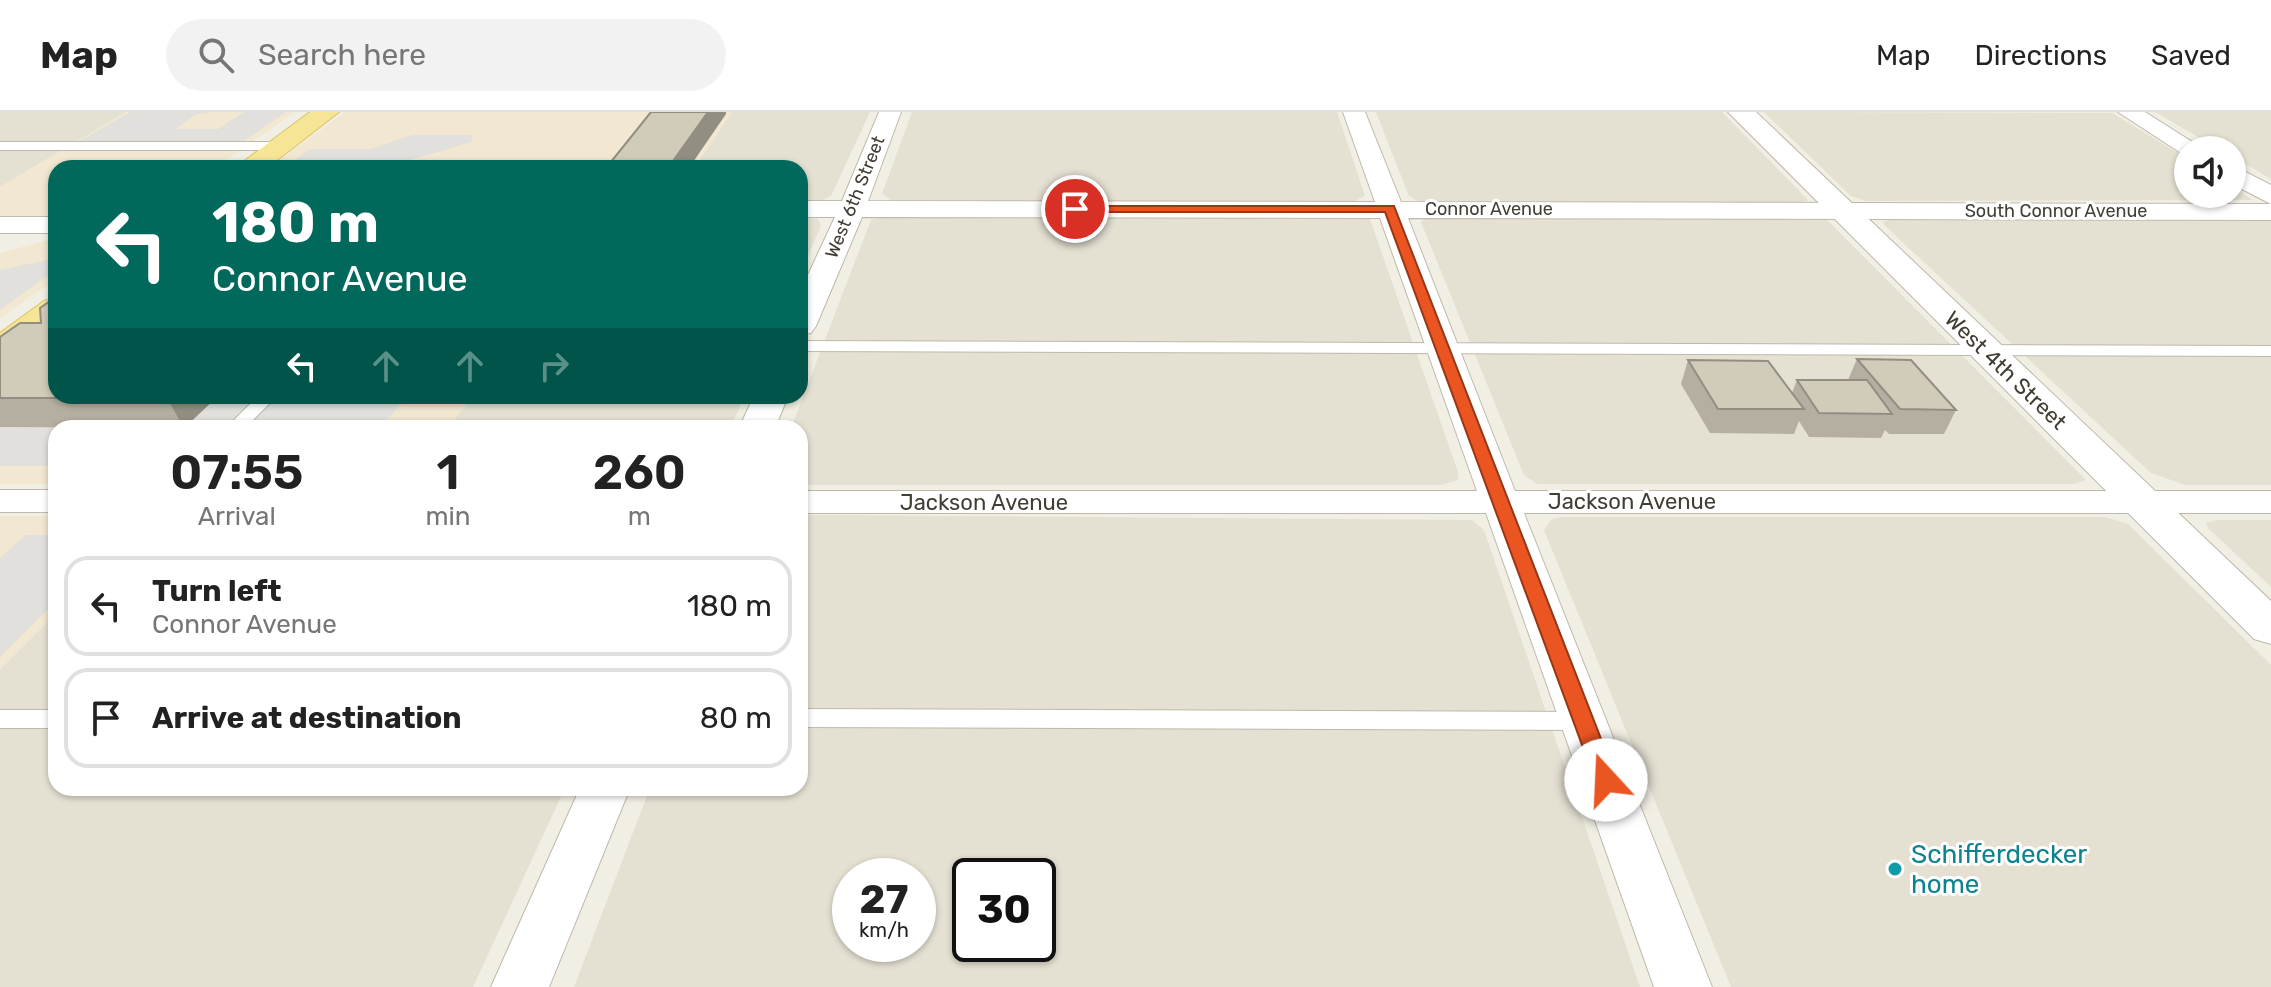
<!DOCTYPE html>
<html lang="en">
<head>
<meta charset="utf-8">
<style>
  :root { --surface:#fff; --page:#f2f2f2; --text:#222; --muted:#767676; --line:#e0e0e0 }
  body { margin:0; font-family:Rubik,sans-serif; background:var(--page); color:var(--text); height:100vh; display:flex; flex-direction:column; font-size:30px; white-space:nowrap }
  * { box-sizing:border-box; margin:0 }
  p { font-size:26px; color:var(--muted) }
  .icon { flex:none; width:44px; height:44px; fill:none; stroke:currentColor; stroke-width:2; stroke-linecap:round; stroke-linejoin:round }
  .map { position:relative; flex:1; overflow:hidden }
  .details { position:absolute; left:48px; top:308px; width:760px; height:376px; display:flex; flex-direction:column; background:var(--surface); border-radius:24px; box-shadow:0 2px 6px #0004 }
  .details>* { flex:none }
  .banner { position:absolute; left:48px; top:48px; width:760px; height:244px; border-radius:24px; box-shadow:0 2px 6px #0004; background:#00695c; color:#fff; overflow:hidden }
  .tools { position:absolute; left:2174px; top:24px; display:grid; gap:16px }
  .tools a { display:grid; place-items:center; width:72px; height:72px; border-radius:50%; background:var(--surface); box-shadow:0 2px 6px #0004; font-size:40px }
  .speed { position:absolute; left:832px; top:746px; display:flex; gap:16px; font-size:40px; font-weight:700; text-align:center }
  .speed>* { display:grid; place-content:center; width:104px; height:104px; border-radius:50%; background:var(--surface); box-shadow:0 2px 6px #0004; line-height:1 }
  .speed small { font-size:20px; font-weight:400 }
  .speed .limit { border:4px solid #111; border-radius:12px; background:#fff; color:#111 }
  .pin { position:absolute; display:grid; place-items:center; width:68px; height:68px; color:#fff; margin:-34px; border:4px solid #fff; border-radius:50%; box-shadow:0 2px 8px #0007 }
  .me { position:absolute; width:88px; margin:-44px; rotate:340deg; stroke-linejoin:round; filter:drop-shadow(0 0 6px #0008) }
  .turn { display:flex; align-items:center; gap:28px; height:168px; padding:0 32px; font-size:36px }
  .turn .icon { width:104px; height:104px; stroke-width:2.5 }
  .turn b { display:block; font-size:56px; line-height:68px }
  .lanes { display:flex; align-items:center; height:76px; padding:0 32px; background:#0003; justify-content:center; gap:40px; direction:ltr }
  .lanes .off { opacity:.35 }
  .eta { display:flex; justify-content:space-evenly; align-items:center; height:136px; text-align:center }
  .eta b { font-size:48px; font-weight:600; line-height:56px }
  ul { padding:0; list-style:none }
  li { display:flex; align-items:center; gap:24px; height:100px; margin:0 16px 12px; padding:0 16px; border:4px solid var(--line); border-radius:24px }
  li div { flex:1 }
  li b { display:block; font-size:30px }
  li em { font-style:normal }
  header { display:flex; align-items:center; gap:48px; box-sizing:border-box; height:112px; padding:0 40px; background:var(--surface); border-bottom:2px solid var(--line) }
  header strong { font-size:38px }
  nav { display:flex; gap:44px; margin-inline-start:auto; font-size:28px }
  .search { width:560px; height:72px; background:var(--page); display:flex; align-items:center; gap:20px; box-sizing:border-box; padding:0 28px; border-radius:44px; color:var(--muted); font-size:30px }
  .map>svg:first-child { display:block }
  .residential { fill:#e4e0d2; fill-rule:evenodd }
  .commercial { fill:#f2e7d0 }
  .parking { fill:#e1e0dc }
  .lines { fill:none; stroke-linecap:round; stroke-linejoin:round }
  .service-casing { stroke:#beb9aa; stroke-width:2 }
  .minor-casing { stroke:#beb9aa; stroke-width:2 }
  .tertiary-casing { stroke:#beb9aa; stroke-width:2 }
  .primary-casing { stroke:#dac469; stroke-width:2 }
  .service { fill:#fff; fill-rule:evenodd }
  .minor { fill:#fff; fill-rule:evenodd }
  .tertiary { fill:#fff; fill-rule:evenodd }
  .primary { fill:#f7e597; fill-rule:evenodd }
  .wall { fill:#b4afa0 }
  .shaded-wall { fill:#928e82 }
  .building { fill:#d1cbba; stroke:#928e82; stroke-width:2 }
  .route { fill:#ea5522; stroke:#983716; stroke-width:2 }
  .culture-dot { fill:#0f9aa8; stroke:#fff; stroke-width:3 }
  .labels { text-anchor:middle; stroke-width:6; stroke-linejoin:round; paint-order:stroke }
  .far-street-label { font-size:18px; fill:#423e34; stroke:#fff }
  .street-label { font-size:22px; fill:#423e34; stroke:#fff }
  .near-culture-label { font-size:26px; fill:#0d838f; stroke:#fff; text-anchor:start }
</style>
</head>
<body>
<header>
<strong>Map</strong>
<div class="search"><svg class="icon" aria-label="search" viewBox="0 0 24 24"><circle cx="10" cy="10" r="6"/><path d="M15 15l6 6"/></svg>Search here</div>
<nav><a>Map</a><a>Directions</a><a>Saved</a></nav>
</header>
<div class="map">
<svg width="2271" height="875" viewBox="0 0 2271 875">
  <rect width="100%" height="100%" fill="#f1eee4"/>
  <g class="residential">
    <path d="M 0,0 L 126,0 L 0,75 Z"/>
    <path d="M 732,0 L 870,0 L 831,84 L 821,89 L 800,89 L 800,56 L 694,56 Z"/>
    <path d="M 912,0 L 1337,0 L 1365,84 L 1353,90 L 892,89 L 882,82 Z"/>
    <path d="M 1376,0 L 1722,0 L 1808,88 L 1801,91 L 1418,89 L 1409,84 Z"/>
    <path d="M 1764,0 L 2112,1 L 2188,47 L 2188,82 L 2232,82 L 2232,73 L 2252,88 L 1866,89 L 1851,84 Z"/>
    <path d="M 2155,0 L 2271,0 L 2271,67 L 2232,44 L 2232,38 L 2221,38 Z"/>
    <path d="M 881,104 L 1370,107 L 1458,360 L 1458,368 L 1441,373 L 800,373 L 800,316 L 791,316 L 871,108 Z"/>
    <path d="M 800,105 L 818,107 L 821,114 L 800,161 Z"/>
    <path d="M 1426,105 L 1826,107 L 2086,368 L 2074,372 L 1537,372 L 1524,363 L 1421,110 Z"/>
    <path d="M 1895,106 L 2271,106 L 2271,373 L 2185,373 L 2151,361 L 1884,113 L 1883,110 Z"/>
    <path d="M 473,284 L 745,284 L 730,316 L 448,316 Z"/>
    <path d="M 800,403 L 1472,408 L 1484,418 L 1640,875 L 574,875 L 650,676 L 800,676 ZM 850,764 L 918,764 L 918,832 L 850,832 ZM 970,764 L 1038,764 L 1038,832 L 970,832 Z"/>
    <path d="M 1562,405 L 2105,405 L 2128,412 L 2271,553 L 2271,875 L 1731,875 L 1544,418 L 1552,407 Z"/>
    <path d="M 2216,408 L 2271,408 L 2271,475 L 2208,416 L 2206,411 Z"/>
    <path d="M 56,501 L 56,676 L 565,676 L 473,875 L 0,875 L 0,557 Z"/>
  </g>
  <g class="commercial">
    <path d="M 126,0 L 295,0 L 214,56 L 56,56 L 56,106 L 0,106 L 0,75 Z"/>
    <path d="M 345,0 L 732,0 L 694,56 L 269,56 Z"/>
    <path d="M 56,126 L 56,167 L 0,206 L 0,141 Z"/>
    <path d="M 0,256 L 56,284 L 473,284 L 448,316 L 56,316 L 56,372 L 0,372 Z"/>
    <path d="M 0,404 L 56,404 L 56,501 L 0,557 Z"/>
  </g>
  <g class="parking">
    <path d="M 130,0 L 212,0 L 197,2 L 175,17 L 218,17 L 244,0 L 286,0 L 241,31 L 78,30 Z"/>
    <path d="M 412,23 L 473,23 L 471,30 L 383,56 L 284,56 L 310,37 L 371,37 Z"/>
    <path d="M 56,146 L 56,158 L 0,198 L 0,158 Z"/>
    <path d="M 218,284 L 408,284 L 380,316 L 184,316 Z"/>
    <path d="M 0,315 L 175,316 L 56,316 L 56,354 L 0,354 Z"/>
    <path d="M 26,423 L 56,423 L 56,489 L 0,545 L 0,446 Z"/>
  </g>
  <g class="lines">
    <defs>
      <g id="service">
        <path d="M 0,30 L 279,30 L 285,34 L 279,38 L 0,38 Z"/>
        <path d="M 800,229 L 2271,234 L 2271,244 L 800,239 Z"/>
        <path d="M 258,284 L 277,284 L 245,316 L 226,316 Z"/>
        <path d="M 800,597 L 1584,600 L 1592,603 L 1596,609 L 1592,615 L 1584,618 L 800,615 Z"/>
        <rect x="0" y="598" width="56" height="18"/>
      </g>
      <g id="minor">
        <path d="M 879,0 L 901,0 L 868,89 L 1375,90 L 1343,0 L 1365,0 L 1401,90 L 2271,92 L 2271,108 L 1408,106 L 1515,379 L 2271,379 L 2271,401 L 1524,401 L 1712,875 L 1654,875 L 1486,401 L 800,401 L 800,379 L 1477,379 L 1380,106 L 862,105 L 816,214 L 811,221 L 800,223 L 800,180 L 835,105 L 800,105 L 800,89 L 842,89 Z"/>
        <path d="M 2118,0 L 2145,0 L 2205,38 L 2188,38 L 2188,44 L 2184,43 Z"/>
        <path d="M 2232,53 L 2271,73 L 2271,92 L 2232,72 Z"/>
        <rect x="0" y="105" width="56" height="16"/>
        <path d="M 754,284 L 788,284 L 775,316 L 739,316 Z"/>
        <rect x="0" y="378" width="56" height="22"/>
        <path d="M 580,676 L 630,676 L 549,875 L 491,875 Z"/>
      </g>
      <path id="tertiary" d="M 1728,0 L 1756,0 L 2271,489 L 2271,532 L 2254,527 Z"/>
      <g id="primary">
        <path d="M 310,0 L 339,0 L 267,56 L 235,56 Z"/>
        <path d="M 56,186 L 56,212 L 13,245 L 0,248 L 0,221 L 44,189 Z"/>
      </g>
    </defs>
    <use href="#service" class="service-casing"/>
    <use href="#minor" class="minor-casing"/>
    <use href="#tertiary" class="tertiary-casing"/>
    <use href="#primary" class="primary-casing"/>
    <use href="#service" class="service"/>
    <use href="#minor" class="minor"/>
    <use href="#tertiary" class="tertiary"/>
    <use href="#primary" class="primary"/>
  </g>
  <g class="wall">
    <path d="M 41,211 L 218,284 L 184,316 L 0,315 L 0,225 Z"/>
    <path d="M 1857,247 L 1956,298 L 1944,322 L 1889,322 L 1885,318 L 1881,326 L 1809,325 L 1799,309 L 1794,322 L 1710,321 L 1681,272 L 1688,248 L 1792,281 L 1797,268 L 1848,268 Z"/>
  </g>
  <g class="shaded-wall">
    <path d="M 708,0 L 726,0 L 726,2 L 689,56 L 668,56 Z"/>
    <path d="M 170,284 L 218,284 L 184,316 L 167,286 Z"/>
  </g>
  <g class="building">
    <path d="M 651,0 L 708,0 L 668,56 L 606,56 Z"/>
    <path d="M 56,185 L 56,284 L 170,284 L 167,286 L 0,286 L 0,225 L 20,211 L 41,211 L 40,196 Z"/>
    <path d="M 1857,247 L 1911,248 L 1956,298 L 1900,297 Z"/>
    <path d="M 1688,248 L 1768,249 L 1804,297 L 1718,297 Z"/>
    <path d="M 1797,268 L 1867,268 L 1892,302 L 1819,301 Z"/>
  </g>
  <path class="route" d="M 1071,94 L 1394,94 L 1617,668 L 1614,674 L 1598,674 L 1595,668 L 1385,100 L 1075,100 L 1071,99 Z"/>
  <circle class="culture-dot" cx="1895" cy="757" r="8"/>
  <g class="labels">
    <g class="far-street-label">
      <text transform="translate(855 85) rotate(-68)" y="6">West 6th Street</text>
      <text x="1489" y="103">Connor Avenue</text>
      <text x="2056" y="105">South Connor Avenue</text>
    </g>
    <g class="street-label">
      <text transform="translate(2006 258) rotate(44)" y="8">West 4th Street</text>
      <text x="1632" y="397">Jackson Avenue</text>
      <text x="984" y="398">Jackson Avenue</text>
    </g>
    <g class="near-culture-label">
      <text x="1911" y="751">Schifferdecker<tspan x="1911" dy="30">home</tspan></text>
    </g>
  </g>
</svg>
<div class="tools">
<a><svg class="icon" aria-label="sound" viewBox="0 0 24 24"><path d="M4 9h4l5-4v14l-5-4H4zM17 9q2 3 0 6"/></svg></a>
</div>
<div class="speed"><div>27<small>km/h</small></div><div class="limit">30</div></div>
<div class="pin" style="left:1075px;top:97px;background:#d93025"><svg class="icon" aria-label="arrive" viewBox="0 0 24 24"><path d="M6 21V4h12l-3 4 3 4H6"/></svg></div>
<svg class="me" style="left:1606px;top:668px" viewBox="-20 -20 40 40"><circle r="19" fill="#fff"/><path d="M0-13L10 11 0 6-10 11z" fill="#ea5522"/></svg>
<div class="banner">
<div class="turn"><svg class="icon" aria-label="left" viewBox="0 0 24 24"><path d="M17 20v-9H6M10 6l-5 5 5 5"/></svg><div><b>180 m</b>Connor Avenue</div></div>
<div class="lanes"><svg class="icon" aria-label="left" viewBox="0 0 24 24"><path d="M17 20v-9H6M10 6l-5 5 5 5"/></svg><svg class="icon off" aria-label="ahead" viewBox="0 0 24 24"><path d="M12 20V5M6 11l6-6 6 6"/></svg><svg class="icon off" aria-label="ahead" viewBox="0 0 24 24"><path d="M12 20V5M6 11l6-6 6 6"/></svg><svg class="icon off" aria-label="right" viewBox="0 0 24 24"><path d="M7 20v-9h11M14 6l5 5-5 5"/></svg></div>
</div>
<section class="details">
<div class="eta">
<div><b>07:55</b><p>Arrival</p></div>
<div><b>1</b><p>min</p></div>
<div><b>260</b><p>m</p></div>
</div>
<ul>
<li><svg class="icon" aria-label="left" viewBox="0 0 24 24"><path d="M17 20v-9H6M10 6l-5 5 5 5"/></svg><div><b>Turn left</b><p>Connor Avenue</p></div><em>180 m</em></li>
<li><svg class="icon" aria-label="arrive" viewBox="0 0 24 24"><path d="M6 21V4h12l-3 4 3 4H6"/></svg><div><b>Arrive at destination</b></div><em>80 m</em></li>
</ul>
</section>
</div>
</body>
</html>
